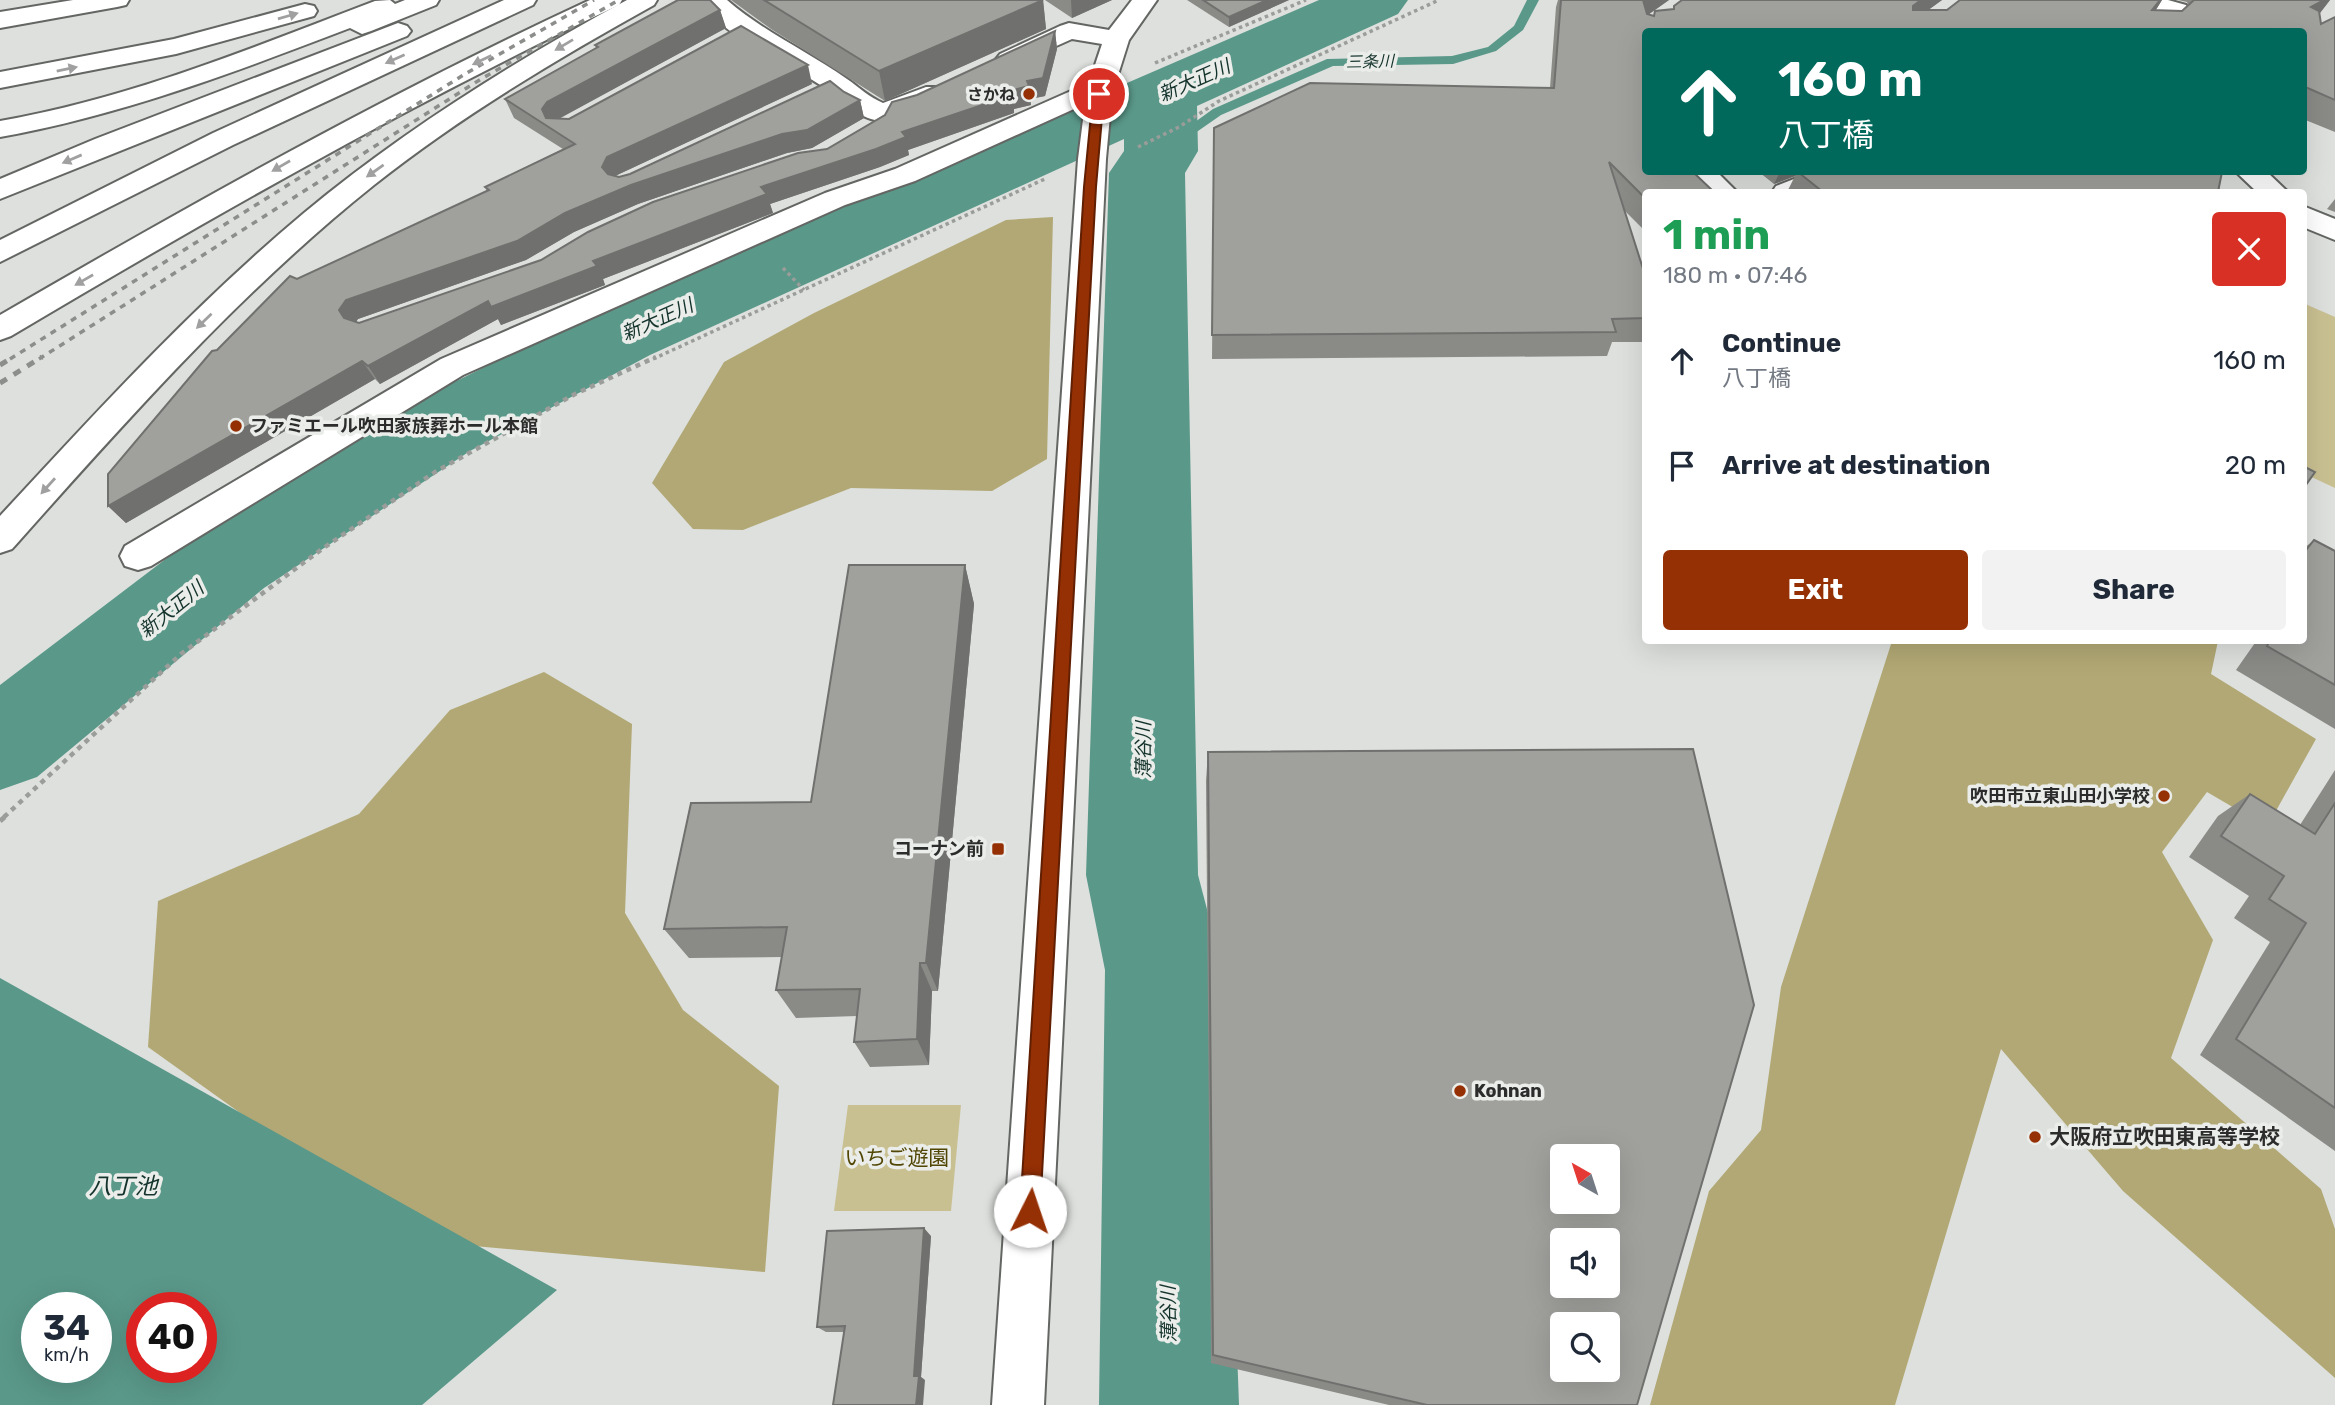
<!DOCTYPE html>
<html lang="en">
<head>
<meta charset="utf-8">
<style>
  :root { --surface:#fff; --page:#f2f2f3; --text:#1f2937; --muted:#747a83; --accent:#952f04 }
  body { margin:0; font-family:Rubik,"Noto Sans JP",sans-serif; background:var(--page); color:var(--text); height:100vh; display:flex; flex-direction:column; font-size:26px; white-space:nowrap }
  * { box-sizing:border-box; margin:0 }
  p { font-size:23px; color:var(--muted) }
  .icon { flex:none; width:38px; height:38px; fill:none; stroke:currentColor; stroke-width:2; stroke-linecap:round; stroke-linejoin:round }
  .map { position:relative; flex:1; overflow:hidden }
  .panel { position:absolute; left:1642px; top:189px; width:665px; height:455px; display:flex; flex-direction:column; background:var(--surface); border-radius:7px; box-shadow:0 7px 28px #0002 }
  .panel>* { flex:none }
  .banner { position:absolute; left:1642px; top:28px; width:665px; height:147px; border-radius:7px; box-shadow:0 7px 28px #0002; background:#00695c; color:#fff; overflow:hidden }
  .needle { width:46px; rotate:321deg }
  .fabs { position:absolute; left:1550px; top:1144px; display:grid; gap:14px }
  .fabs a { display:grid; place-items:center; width:70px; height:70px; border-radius:7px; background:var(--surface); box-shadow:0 7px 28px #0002; font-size:35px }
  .speed { position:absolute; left:21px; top:1292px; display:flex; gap:14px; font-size:35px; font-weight:700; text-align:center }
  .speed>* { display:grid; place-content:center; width:91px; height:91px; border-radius:50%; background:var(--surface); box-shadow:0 7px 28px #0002; line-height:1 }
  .speed small { font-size:18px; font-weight:400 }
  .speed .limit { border:10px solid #d22; background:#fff; color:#111 }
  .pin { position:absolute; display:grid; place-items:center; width:60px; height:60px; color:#fff; margin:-30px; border:4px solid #fff; border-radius:50%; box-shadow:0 2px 7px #0007 }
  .me { position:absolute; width:77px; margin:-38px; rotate:4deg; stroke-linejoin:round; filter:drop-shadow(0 0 5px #0008) }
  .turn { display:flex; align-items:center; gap:24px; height:147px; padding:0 21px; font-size:32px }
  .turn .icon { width:91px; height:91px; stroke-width:2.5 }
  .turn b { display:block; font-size:49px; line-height:60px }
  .round { display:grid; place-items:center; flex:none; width:74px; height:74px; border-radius:7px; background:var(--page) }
  .headline { display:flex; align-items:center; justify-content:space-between; height:119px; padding:0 21px }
  h1 { font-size:42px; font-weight:700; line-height:52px; color:#1e9e55 }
  .primary-button { display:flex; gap:14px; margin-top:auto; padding:14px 21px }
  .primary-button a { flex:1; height:80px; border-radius:7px; background:var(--accent); color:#fff; font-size:28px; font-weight:700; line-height:80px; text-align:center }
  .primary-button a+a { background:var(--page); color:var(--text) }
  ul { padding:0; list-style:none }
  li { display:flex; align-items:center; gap:21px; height:105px; padding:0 21px }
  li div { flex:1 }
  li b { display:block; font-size:26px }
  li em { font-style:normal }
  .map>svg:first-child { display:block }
  .green { fill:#c9c092 }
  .forest { fill:#b2a875 }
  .water { fill:#5a9889; fill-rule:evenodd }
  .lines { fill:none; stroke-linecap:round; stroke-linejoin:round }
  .stream { fill:#5a9889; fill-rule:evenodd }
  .river { fill:#5a9889; fill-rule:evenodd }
  .minor-casing { stroke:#636662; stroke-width:4 }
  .major-casing { stroke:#636662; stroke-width:4 }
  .highway-casing { stroke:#636662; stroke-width:4 }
  .path-far2 { stroke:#9b9d9a; stroke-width:3.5; stroke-dasharray:3.5 3.5; stroke-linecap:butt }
  .path-far1 { stroke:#9b9d9a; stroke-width:4.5; stroke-dasharray:5 5; stroke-linecap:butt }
  .path { stroke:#9b9d9a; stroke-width:5; stroke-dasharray:6 6; stroke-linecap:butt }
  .minor { fill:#fff; fill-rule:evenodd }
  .major { fill:#fff; fill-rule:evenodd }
  .highway { fill:#fff; fill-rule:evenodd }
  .rail-far1 { stroke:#8b8e8b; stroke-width:3.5; stroke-dasharray:6 6; stroke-linecap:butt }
  .rail { stroke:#8b8e8b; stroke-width:5; stroke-dasharray:8 8; stroke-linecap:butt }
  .wall { fill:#8a8a87 }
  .shaded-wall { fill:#70716e }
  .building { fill:#a0a19d; stroke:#70716e; stroke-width:2; fill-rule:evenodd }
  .oneway { fill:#a0a0a0 }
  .route { fill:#952f04; stroke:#611f03; stroke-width:2 }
  .poi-dot { fill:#952f04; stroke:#eaede9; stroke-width:2.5 }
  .labels { text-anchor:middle; stroke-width:7; stroke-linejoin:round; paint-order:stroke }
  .far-water-label { font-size:16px; font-style:italic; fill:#14332c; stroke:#eaede9 }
  .far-poi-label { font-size:16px; font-weight:bold; fill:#2b2c2b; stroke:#eaede9; text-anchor:end }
  .poi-label { font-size:18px; font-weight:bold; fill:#2b2c2b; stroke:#eaede9; text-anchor:start }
  .water-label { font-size:19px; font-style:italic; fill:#14332c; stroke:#eaede9 }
  .near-poi-label { font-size:21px; font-weight:bold; fill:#2b2c2b; stroke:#eaede9; text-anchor:start }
  .near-park-label { font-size:21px; fill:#524605; stroke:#eaede9 }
  .near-water-label { font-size:23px; font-style:italic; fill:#14332c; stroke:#eaede9 }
</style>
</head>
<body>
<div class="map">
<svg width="2335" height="1405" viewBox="0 0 2335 1405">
  <rect width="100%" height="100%" fill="#dde0dc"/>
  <g class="green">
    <path d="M 2303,303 L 2335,317 L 2335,488 L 2303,473 Z"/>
    <path d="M 848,1105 L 961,1105 L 951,1211 L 834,1211 Z"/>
  </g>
  <g class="forest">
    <path d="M 1053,217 L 1047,459 L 992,491 L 851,488 L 743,530 L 693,529 L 652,483 L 724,362 L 814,313 L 1006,220 Z"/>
    <path d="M 1892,641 L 2218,641 L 2211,674 L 2316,739 L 2267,827 L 2207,792 L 2162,852 L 2213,940 L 2171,1058 L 2321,1189 L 2335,1229 L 2335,1378 L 2123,1191 L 2001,1049 L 1895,1405 L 1650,1405 L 1709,1191 L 1761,1130 L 1781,987 Z"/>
    <path d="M 544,672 L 632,724 L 625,913 L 683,1010 L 779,1086 L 765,1272 L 419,1241 L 148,1047 L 158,901 L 359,814 L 450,710 Z"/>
  </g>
  <path class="water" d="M 0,978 L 557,1290 L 422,1405 L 0,1405 ZM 37,1307 L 96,1307 L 96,1367 L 37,1367 ZM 142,1307 L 201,1307 L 201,1367 L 142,1367 Z"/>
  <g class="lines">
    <path class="stream" d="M 1527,0 L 1539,0 L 1523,30 L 1496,51 L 1453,64 L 1333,66 L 1221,115 L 1165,154 L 1155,151 L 1213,109 L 1327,59 L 1452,56 L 1488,47 L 1514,26 Z"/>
    <path class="river" d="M 1319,0 L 1408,0 L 1398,14 L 1197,106 L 1198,151 L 1185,173 L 1198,875 L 1223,970 L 1239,1405 L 1099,1405 L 1105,970 L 1086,875 L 1109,173 L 1124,151 L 1124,139 L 650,355 L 470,451 L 264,588 L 37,777 L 0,790 L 0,685 L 196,536 L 408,405 L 590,315 Z"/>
    <defs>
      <g id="minor">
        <path d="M 700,0 L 727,0 C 764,32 807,51 847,79 C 860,88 869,97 883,103 L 926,87 L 944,87 L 948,93 L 944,99 C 927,105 902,121 883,121 C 861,121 844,101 828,90 C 786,61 729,43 700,0 Z"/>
        <path d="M 1132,0 L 1157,0 L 1129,40 L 1112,94 L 1106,159 L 1044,1405 L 992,1405 L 1078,159 L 1085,104 L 915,181 L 845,205 L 463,375 L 151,566 L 138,570 L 125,566 L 120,556 L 125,546 L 441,359 L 825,193 L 895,169 L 1089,83 L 1102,44 L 1072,39 L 1009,67 L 1000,64 L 996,59 L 1000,54 L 1060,26 L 1069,23 L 1109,30 Z"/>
        <path d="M 2128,0 L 2168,0 L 2186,5 L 2189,10 L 2166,32 L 2138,32 L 2158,13 L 2131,5 Z"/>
        <path d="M 1687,172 L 1717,172 L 1737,192 L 1707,192 Z"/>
        <path d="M 1802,172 L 1830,172 C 1815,200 1800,192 1772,192 L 1776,186 L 1799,177 Z"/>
        <path d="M 2236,172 L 2267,172 L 2288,192 L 2257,192 Z"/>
        <path d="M 2303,206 L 2335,219 L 2335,240 L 2303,227 Z"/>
      </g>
      <path id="major" d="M 627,0 L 657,0 L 654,5 C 557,59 461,116 374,185 C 240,292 126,421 12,549 L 0,553 L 0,516 C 97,411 194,305 304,213 C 404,130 513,62 627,0 Z"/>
      <g id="highway">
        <path d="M 73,0 L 129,0 L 126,5 L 117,7 L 0,28 L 0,12 Z"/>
        <path d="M 390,0 L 395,4 L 405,0 L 439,0 L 436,5 L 371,31 L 362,34 L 350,28 C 235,72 122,115 0,137 L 0,121 C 131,98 252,48 375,1 Z"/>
        <path d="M 504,0 L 536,0 L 533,5 L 233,145 L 0,262 L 0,240 L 213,133 Z"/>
        <path d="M 590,0 L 622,0 L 619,5 C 409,104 210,218 11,336 L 0,340 L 0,315 C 193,203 387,94 590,0 Z"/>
        <path d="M 305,4 L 314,6 L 317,11 L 314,16 L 176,54 L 0,88 L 0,72 L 174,39 Z"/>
        <path d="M 398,23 L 407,26 L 411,31 L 407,36 L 0,199 L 0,179 L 95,139 Z"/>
      </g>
    </defs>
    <use href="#minor" class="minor-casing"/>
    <use href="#major" class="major-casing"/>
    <use href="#highway" class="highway-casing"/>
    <g class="path-far2">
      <path d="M 1155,63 L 1306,0"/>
      <path d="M 1138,147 L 1179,127 L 1219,101 L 1439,0"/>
      <path d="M 783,268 L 804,290"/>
      <path d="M 653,359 L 1047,178"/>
    </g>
    <path class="path-far1" d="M 4,817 L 181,654 L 322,549 L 435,472 L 575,394 L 656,357"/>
    <path class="path" d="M 0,821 L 6,816"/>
    <use href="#minor" class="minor"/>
    <use href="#major" class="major"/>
    <use href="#highway" class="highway"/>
    <g class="rail-far1">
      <path d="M 10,359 L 465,74 L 594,0"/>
      <path d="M 39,359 L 481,79 L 619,0"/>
    </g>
    <g class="rail">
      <path d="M 0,365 L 13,357"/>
      <path d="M 0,383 L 42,357"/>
    </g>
  </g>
  <g class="wall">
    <path d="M 731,0 L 1043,0 L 1046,29 L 885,101 L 771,29 Z"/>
    <path d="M 1045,0 L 1112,0 L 1072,18 Z"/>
    <path d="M 1187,0 L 1289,0 L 1229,27 Z"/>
    <path d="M 1558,0 L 1669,0 L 1649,14 L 1654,16 L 1655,11 L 1673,10 L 1674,6 L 1682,0 L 1942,0 L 1928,10 L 1947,10 L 1960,0 L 2162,0 L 2156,10 L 2182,11 L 2188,5 L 2187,2 L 2178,0 L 2330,0 L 2319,14 L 2321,24 L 2335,17 L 2335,132 L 2303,119 L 2303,32 L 1645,32 L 1645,231 L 1624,210 L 1645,275 L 1645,342 L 1612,342 L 1607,356 L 1212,359 L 1214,128 L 1550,88 L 1556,7 Z"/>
    <path d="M 720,10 L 726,28 L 559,118 L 569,119 L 812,84 L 615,176 L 619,177 L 630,174 L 844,92 L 860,100 L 864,118 L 812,148 L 787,153 L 638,204 L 574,232 L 526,260 L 358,319 L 356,322 L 359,323 L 541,260 L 827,149 L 917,95 L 1055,31 L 1057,49 L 1045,96 L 1030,99 L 1031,105 L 1014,109 L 1014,113 L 908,150 L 909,155 L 880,167 L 770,204 L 773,213 L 603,279 L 605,285 L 501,325 L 498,319 L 380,384 L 375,379 L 126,523 L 108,506 L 217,350 L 297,279 L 487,191 L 485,187 L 563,149 L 514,118 L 505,99 L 596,48 L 595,45 Z"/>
    <path d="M 1759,172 L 2222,172 L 2218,192 L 1787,192 L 1795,176 L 1774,184 Z"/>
    <path d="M 2335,199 L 2335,212 L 2327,209 Z"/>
    <path d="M 2314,540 L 2335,551 L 2335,729 L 2236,670 L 2257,640 L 2303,640 L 2303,549 Z"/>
    <path d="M 965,565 L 974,604 L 938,991 L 932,991 L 929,1065 L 870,1067 L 854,1042 L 857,1016 L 796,1018 L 776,990 L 782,957 L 689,958 L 664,929 L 811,802 Z"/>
    <path d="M 1208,752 L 1637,1405 L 1389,1405 L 1211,1363 L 1206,781 Z"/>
    <path d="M 2335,770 L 2335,1151 L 2200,1055 L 2270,942 L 2234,918 L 2249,896 L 2189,857 L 2218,816 L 2250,794 L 2300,825 Z"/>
    <path d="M 931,1236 L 921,1377 L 925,1380 L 844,1332 L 826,1332 L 817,1327 Z"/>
  </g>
  <g class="shaded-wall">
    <path d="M 1043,0 L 1046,29 L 885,101 L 879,71 Z"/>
    <path d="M 1071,0 L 1112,0 L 1072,18 Z"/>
    <path d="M 1267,0 L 1289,0 L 1229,27 L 1229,17 Z"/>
    <path d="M 1643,0 L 1669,0 L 1635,24 Z"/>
    <path d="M 1921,0 L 1942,0 L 1901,30 L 1913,6 Z"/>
    <path d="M 2160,0 L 2162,0 L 2153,14 L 2152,10 Z"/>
    <path d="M 2324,0 L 2330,0 L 2317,17 L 2311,7 Z"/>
    <path d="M 720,10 L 726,28 L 555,121 L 550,128 L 542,109 L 547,102 Z"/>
    <path d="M 1055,31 L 1057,49 L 1045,96 L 1030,99 L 1031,105 L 1014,109 L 1014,113 L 908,150 L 909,155 L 880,167 L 770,204 L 773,213 L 603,279 L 605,285 L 501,325 L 498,319 L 380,384 L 368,366 L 488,301 L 593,261 L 761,187 L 1009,91 L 1027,81 Z"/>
    <path d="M 808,65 L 812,84 L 615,176 L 610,185 L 602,167 L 607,157 Z"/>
    <path d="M 860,100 L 864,118 L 812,148 L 787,153 L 638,204 L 574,232 L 526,260 L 358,319 L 351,328 L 339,310 L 346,300 L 565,213 L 631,185 Z"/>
    <path d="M 1780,172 L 1797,172 L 1795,176 L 1774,184 Z"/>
    <path d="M 362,361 L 375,379 L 126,523 L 108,506 Z"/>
    <path d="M 965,565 L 974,604 L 938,991 L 926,963 Z"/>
    <path d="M 920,963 L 932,991 L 929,1065 L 917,1039 Z"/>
    <path d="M 924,1228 L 931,1236 L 921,1377 L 925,1380 L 923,1405 L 916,1405 L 914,1376 Z"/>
  </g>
  <g class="building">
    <path d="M 678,0 L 710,0 L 720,10 L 547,102 L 542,109 L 546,118 L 569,119 L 741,26 L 808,65 L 607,157 L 602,167 L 608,174 L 619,177 L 630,174 L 830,81 L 844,92 L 860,100 L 807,130 L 782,134 L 631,185 L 565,213 L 517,241 L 346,300 L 339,310 L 344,318 L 359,323 L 541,260 L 588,232 L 653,202 L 798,153 L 827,149 L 885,115 L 892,102 L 917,95 L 1055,31 L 1043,78 L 1027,81 L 1029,86 L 1009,91 L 1012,95 L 902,132 L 906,137 L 876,149 L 761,187 L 767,194 L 593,261 L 597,266 L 491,307 L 488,301 L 368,366 L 362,361 L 108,506 L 108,474 L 212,351 L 217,350 L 290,276 L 297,279 L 489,190 L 485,187 L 575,144 L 505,99 L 598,47 L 595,45 Z"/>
    <path d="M 764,0 L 1043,0 L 879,71 Z"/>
    <path d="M 1203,0 L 1267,0 L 1229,17 Z"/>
    <path d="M 1561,0 L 1643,0 L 1647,14 L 1654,16 L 1655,11 L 1674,9 L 1674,6 L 1682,0 L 1921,0 L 1913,6 L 1913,10 L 1947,10 L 1960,0 L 2160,0 L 2152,10 L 2182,11 L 2194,0 L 2324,0 L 2311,7 L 2319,11 L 2321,24 L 2335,17 L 2335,100 L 2303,86 L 2303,32 L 1645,32 L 1645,172 L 1693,172 L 1714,192 L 1645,192 L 1645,198 L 1609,162 L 1645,275 L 1645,318 L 1612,319 L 1616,332 L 1212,335 L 1214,128 L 1310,83 L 1554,88 Z"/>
    <path d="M 1798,172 L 2222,172 L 2218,192 L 1823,192 Z"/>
    <path d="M 2303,466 L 2315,472 L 2303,489 Z"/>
    <path d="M 2314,540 L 2335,551 L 2335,685 L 2267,646 L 2270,640 L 2303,640 L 2303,554 Z"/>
    <path d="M 849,565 L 965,565 L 926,963 L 920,963 L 917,1039 L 854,1042 L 860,989 L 776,990 L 787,927 L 664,929 L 691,803 L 811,802 Z"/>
    <path d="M 1693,749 L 1754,1005 L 1637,1405 L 1427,1405 L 1213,1355 L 1208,752 ZM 1563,1157 L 1608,1157 L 1608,1202 L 1563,1202 ZM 1563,1241 L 1608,1241 L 1608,1286 L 1563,1286 ZM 1563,1325 L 1608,1325 L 1608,1370 L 1563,1370 Z"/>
    <path d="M 2250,794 L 2315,834 L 2335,803 L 2335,1108 L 2236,1039 L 2306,923 L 2269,899 L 2284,876 L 2221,836 Z"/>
    <path d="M 924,1228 L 914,1376 L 919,1376 L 916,1405 L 833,1405 L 845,1326 L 817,1327 L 827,1231 Z"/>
  </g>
  <defs><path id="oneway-solid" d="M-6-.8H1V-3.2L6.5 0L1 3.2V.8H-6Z" transform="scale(1.75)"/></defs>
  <g class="oneway">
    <use href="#oneway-solid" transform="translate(288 16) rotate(-16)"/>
    <use href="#oneway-solid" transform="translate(564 45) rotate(149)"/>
    <use href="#oneway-solid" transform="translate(395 59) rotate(156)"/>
    <use href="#oneway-solid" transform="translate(482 60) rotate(154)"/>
    <use href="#oneway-solid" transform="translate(67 69) rotate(-11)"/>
    <use href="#oneway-solid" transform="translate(72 159) rotate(157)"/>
    <use href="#oneway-solid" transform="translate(281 166) rotate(150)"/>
    <use href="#oneway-solid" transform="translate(375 171) rotate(145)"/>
    <use href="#oneway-solid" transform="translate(84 280) rotate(150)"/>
    <use href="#oneway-solid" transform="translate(204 321) rotate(136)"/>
    <use href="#oneway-solid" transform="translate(48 486) rotate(132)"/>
  </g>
  <path class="route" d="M 1099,91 L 1104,94 L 1096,187 L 1040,1211 L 1037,1218 L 1030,1221 L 1023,1218 L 1020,1211 L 1084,187 L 1093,94 Z"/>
  <g class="poi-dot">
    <circle cx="1029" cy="94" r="7"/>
    <circle cx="236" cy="426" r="7"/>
    <circle cx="2164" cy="796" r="7"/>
    <rect x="991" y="842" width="14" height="14" rx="3.5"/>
    <circle cx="1460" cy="1091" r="7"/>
    <circle cx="2035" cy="1137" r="7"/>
  </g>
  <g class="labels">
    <g class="far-water-label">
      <text transform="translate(1370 61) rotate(-1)" y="6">三条川</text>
    </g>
    <g class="far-poi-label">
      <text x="1015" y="100">さかね</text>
    </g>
    <g class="poi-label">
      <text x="250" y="432">ファミエール吹田家族葬ホール本館</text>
      <text x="2150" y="802" text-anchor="end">吹田市立東山田小学校</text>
      <text x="984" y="855" text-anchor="end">コーナン前</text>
      <text x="1474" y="1097">Kohnan</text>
    </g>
    <g class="water-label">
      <text transform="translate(1194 80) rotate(-24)" y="7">新大正川</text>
      <text transform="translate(657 319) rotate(-24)" y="7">新大正川</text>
      <text transform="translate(171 609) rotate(-39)" y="7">新大正川</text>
      <text transform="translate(1143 750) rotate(-90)" y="7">薄谷川</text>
      <text transform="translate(1168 1314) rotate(-91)" y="7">薄谷川</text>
    </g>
    <g class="near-poi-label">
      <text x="2049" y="1144">大阪府立吹田東高等学校</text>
    </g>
    <g class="near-park-label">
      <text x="897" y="1165">いちご遊園</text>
    </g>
    <g class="near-water-label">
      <text x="123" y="1194">八丁池</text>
    </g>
  </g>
</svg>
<div class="fabs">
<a><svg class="needle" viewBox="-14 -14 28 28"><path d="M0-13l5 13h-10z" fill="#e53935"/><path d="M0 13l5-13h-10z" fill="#747a83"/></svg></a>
<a><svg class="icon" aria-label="sound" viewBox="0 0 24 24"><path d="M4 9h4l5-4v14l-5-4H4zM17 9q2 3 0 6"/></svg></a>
<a><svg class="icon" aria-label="search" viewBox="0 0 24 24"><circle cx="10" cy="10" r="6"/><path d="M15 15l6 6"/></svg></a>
</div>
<div class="speed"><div>34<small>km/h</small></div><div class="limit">40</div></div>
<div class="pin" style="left:1099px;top:94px;background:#d93025"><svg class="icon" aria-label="arrive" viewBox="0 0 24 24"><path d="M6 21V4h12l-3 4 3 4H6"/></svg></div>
<svg class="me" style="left:1030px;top:1211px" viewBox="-20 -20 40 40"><circle r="19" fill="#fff"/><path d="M0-13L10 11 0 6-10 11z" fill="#952f04"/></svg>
<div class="banner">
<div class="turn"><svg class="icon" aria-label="ahead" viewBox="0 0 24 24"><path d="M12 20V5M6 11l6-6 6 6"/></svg><div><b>160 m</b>八丁橋</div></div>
</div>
<section class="panel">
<div class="headline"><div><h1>1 min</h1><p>180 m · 07:46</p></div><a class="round" style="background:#d93025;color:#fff"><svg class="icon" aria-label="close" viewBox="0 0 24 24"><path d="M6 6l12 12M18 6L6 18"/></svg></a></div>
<ul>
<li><svg class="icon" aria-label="ahead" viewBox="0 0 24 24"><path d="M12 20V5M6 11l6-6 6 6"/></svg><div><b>Continue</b><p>八丁橋</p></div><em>160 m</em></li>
<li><svg class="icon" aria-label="arrive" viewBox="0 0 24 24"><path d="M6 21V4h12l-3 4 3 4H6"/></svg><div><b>Arrive at destination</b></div><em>20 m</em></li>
</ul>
<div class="primary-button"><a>Exit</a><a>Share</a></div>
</section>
</div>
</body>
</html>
